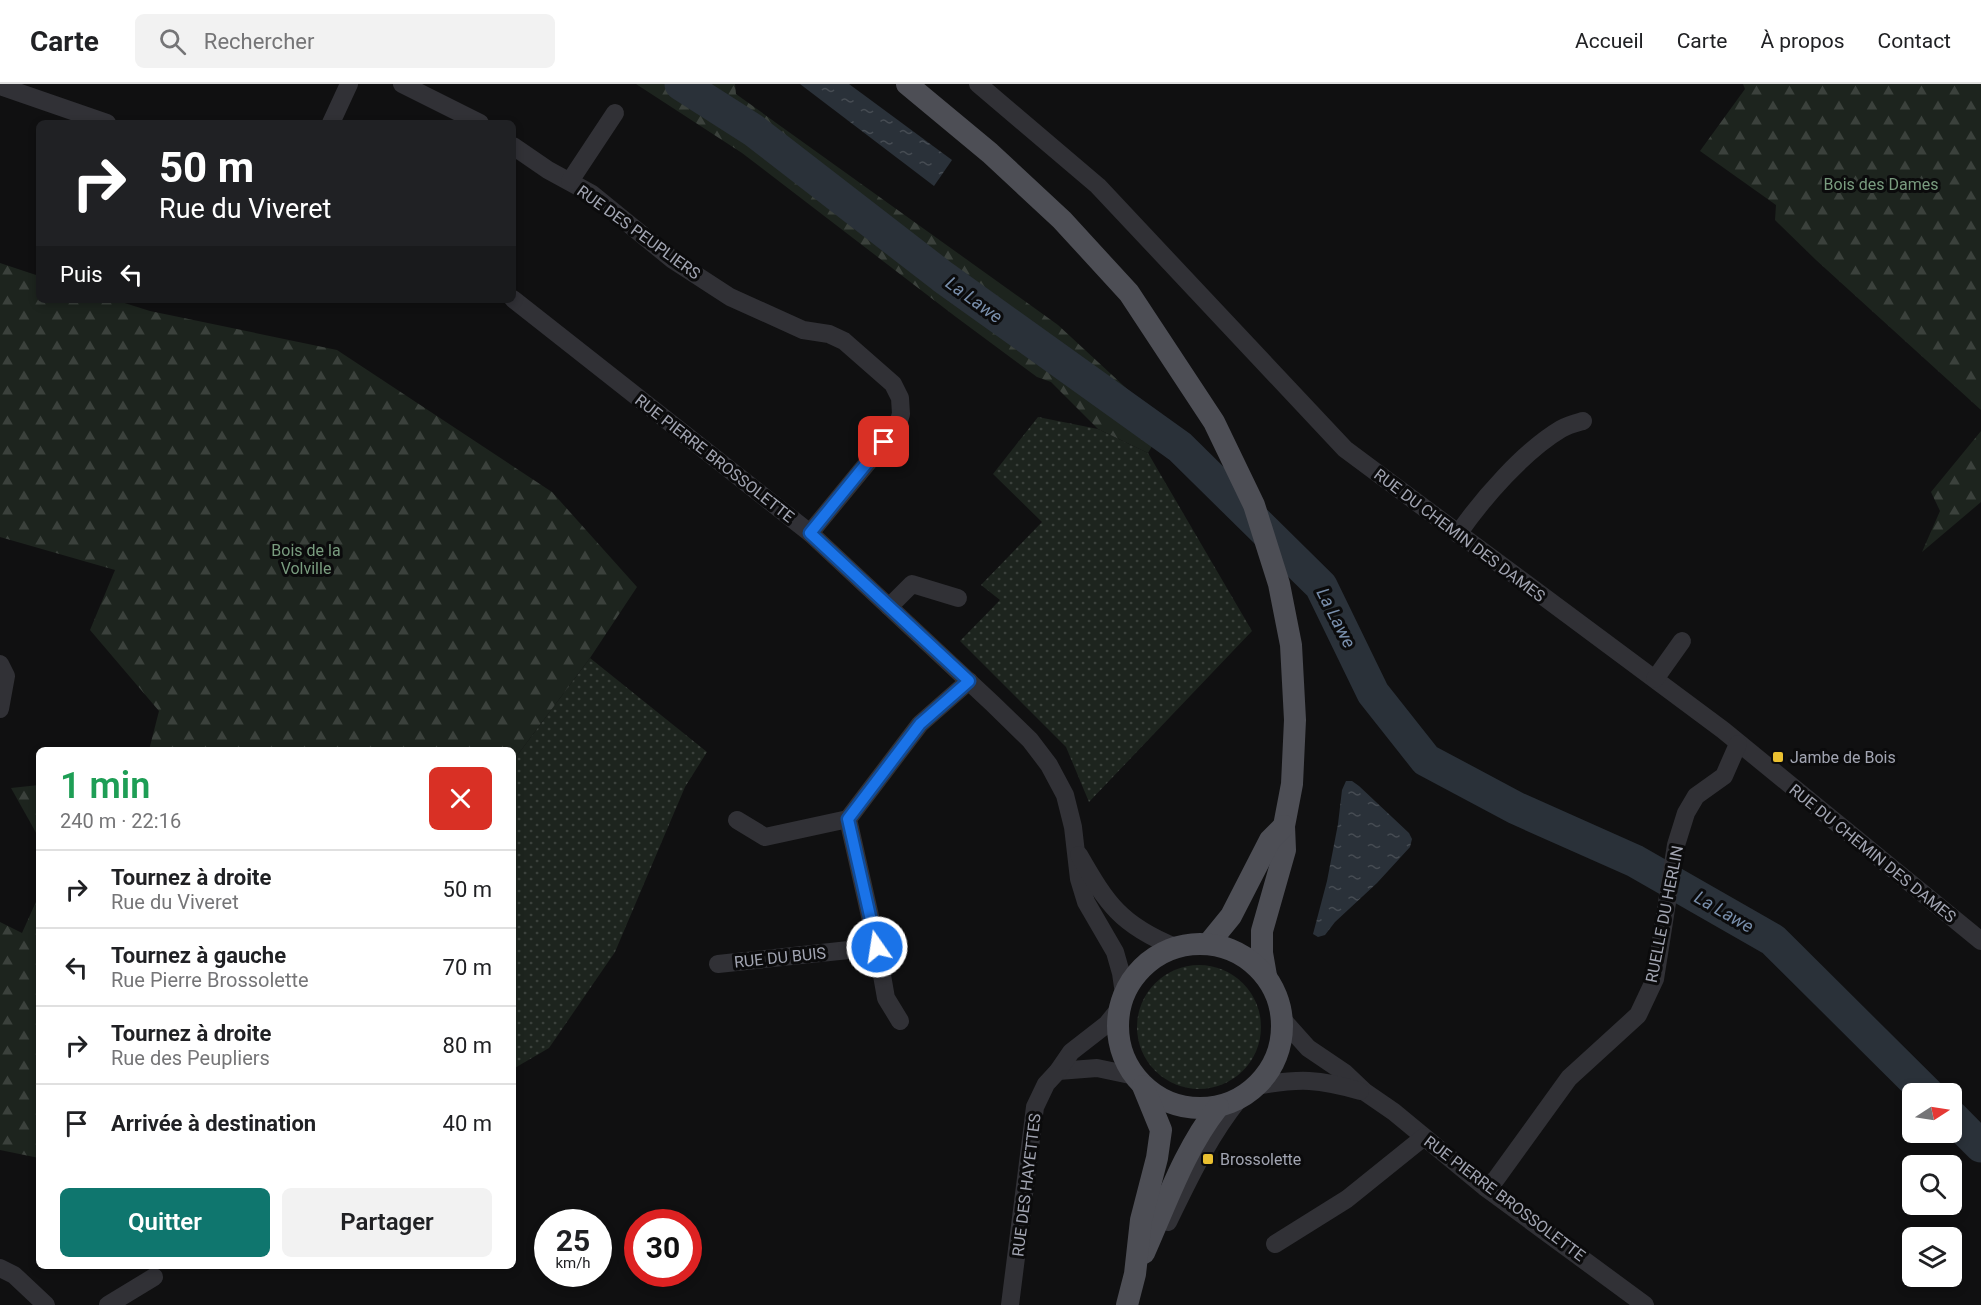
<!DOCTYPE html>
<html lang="fr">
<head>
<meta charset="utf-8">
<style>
  :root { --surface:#fff; --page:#f2f2f2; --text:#202124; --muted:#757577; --line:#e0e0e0; --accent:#0f766e }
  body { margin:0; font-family:Roboto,sans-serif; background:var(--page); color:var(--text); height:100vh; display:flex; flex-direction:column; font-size:22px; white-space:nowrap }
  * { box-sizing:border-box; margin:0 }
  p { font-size:20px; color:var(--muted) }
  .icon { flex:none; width:33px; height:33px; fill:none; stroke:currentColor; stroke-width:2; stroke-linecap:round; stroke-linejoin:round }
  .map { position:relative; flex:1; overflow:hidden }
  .panel { position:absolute; left:36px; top:663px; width:480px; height:522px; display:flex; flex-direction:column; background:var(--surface); border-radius:9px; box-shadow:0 3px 9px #0003 }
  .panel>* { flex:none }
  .top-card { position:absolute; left:36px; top:36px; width:480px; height:183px; border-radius:9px; box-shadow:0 3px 9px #0003; background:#202124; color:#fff; overflow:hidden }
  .needle { width:39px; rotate:78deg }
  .tools { position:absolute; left:1902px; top:999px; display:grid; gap:12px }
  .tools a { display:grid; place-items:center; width:60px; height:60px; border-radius:9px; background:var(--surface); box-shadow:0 3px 9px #0003; font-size:30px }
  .speed { position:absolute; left:534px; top:1125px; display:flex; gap:12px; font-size:30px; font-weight:700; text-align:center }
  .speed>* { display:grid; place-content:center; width:78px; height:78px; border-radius:50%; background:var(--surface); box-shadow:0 3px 9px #0003; line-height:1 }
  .speed small { font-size:15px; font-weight:400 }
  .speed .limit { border:9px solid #d22; background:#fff; color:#111 }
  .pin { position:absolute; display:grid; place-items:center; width:51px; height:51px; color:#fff; margin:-26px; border-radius:12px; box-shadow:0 3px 9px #0006 }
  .me { position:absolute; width:66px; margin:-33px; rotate:347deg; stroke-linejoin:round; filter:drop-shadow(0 0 4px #0008) }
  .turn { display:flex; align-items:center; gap:21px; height:126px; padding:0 24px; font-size:27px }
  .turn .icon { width:78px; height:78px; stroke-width:2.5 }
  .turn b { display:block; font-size:42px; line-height:51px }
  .then { display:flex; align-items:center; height:57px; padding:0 24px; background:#0003; gap:12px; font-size:22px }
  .round { display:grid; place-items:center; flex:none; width:63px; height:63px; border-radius:9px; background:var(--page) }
  .headline { display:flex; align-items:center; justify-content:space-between; height:102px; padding:0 24px }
  h1 { font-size:36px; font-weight:600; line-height:45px; color:#1e9e55 }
  .primary-button { display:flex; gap:12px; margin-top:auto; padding:12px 24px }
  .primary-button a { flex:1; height:69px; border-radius:9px; background:var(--accent); color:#fff; font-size:24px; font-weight:600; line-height:69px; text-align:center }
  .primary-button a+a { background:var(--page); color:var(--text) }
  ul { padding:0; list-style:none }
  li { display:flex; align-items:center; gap:18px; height:78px; padding:0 24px; border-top:2px solid var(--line) }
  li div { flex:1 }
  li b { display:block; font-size:22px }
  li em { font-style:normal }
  header { display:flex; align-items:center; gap:36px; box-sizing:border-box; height:84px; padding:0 30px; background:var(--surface); border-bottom:2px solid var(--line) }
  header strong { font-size:28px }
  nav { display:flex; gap:33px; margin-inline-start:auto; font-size:21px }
  .search { width:420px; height:54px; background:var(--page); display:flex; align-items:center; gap:15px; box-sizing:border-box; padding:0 21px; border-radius:9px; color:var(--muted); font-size:22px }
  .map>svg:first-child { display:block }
  .grass { fill:url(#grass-dots) }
  .forest { fill:url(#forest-firs) }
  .water { fill:url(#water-ripples) }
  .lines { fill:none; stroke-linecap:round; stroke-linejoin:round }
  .river { stroke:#2a3139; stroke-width:33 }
  .minor { stroke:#313136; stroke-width:18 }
  .major { stroke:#4d4e55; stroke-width:22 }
  .route-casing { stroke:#114b97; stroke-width:15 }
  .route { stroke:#1a73e8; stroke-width:10 }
  .poi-dot { fill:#eac030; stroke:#0b0b0c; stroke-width:2 }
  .labels { text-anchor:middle; stroke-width:6; stroke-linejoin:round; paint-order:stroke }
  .park-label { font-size:16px; fill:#799c7f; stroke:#0b0b0c }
  .street-label { font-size:16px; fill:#a2a5b2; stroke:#0b0b0c }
  .poi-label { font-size:16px; fill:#a2a5b2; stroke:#0b0b0c; text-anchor:start }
  .water-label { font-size:18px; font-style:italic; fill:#798fac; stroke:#0b0b0c }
</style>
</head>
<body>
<header>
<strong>Carte</strong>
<div class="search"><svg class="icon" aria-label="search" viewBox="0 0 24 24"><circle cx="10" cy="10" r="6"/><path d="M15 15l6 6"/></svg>Rechercher</div>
<nav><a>Accueil</a><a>Carte</a><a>À propos</a><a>Contact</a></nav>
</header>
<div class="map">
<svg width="1981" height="1221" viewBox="0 0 1981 1221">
  <defs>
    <pattern id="grass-dots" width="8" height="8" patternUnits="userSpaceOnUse" patternTransform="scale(1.5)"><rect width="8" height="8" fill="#1d241e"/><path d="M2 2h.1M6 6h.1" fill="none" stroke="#3b413c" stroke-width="1.8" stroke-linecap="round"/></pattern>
    <pattern id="forest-firs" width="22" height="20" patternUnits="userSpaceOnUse" patternTransform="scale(1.5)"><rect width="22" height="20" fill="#1d241e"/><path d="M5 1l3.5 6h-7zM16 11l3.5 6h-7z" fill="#3b413c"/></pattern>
    <pattern id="water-ripples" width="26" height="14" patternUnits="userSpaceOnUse" patternTransform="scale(1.5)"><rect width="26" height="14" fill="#2a3139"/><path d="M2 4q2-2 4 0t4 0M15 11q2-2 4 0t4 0" fill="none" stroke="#464c53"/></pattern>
  </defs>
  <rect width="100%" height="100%" fill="#101011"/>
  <g class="grass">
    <path d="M 1038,333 L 1098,345 L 1148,369 L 1252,547 L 1089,718 L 1066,663 L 960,557 L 1000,516 L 981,501 L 1042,438 L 993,390 Z"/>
    <path d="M 590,574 L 707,668 L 685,703 L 615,868 L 549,964 L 513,985 L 513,677 Z"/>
    <circle cx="1199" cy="943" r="62"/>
  </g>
  <g class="forest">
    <path d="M 636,0 L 735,0 L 736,10 L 1058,241 L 1165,340 L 1148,369 L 1098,345 L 1051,298 L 1037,293 L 956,233 L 742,69 Z"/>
    <path d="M 1743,0 L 1981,0 L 1981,326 L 1816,176 L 1775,136 L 1776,121 L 1700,67 L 1745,5 Z"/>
    <path d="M 0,179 L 39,192 L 39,216 L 115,216 L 150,227 L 337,266 L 552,408 L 637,503 L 590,574 L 513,677 L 513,666 L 149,666 L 159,627 L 90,546 L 115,486 L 0,453 Z"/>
    <path d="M 1981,347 L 1981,418 L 1922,468 L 1940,427 L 1931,408 Z"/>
    <path d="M 39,701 L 39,754 L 11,704 Z"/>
    <path d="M 39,811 L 39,1074 L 0,1066 L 0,838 L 22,849 Z"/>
  </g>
  <g class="water">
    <path d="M 800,0 L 849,0 L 952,76 L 934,102 Z"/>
    <path d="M 1346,697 L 1352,697 L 1359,702 L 1409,749 L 1412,755 L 1410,763 L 1377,799 L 1335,838 L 1325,851 L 1318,853 L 1313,850 L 1327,797 L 1338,740 L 1342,706 Z"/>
  </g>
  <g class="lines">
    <g class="river">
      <path d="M 681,0 L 753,46 L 943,193 L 1180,363 L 1321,502 L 1373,609 L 1426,676 L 1516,724 L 1635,777 L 1773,856 L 1928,1010"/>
      <path d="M 1952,1033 L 1981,1062"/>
    </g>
    <g class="minor">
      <path d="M 402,0 L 480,39"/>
      <path d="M 978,0 L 1098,102 L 1345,365 L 1723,646 L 1981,857"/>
      <path d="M 0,2 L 107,39"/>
      <path d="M 331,39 L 349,0"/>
      <path d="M 513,62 L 548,86 L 592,110 L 673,176 L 730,213 L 803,246 L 829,250 L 844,257 L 893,300 L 900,314 L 901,330 L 897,343 L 810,449"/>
      <path d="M 570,97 L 615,29"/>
      <path d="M 513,215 L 810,449 L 993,620 L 1030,656 L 1049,681 L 1065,711 L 1073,743 L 1079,795 L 1086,818 L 1115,868 L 1121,889 L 1124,910"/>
      <path d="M 1458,450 C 1482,415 1524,367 1561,345 C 1568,341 1576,339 1583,337"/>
      <path d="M 889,523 L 912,500 L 958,514"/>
      <path d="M 0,580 L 6,592 L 0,625"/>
      <path d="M 1655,595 L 1682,557"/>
      <path d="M 737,736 L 765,753 L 848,735"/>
      <path d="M 1079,771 C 1107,820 1121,841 1175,863"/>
      <path d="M 718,880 L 877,863"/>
      <path d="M 1283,936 L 1308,964 L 1345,989 L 1365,1008 L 1394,1028 L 1486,1104 L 1645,1221"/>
      <path d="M 900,937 L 886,914 L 877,863 L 848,735 L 920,640 L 969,597"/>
      <path d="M 1058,987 L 1097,984 L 1135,992"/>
      <path d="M 1257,1002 C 1299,994 1320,995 1360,1007"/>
      <path d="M 1486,1104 L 1496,1095 L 1569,994 L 1638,931 L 1655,895 L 1676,761 L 1686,729 L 1696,712 L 1724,692 L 1738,660"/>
      <path d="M 1168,1138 C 1189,1095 1209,1052 1239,1015"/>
      <path d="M 1275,1160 L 1347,1115 L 1424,1053"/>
      <path d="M 0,1184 L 14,1191 L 46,1221"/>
      <path d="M 108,1221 L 154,1193"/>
      <path d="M 1010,1221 L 1035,1023 L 1046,1000 L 1058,987 L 1071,968 L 1107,940 L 1119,925"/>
    </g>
    <g class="major">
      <path d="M 907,0 L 990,69 L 1062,136 L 1129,209 L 1214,338 L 1254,421 L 1279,500 L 1291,561 L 1295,636 L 1292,700 L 1284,742 L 1285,766 L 1262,847 L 1262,869 L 1266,892"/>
      <path d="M 1209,859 L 1231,832 L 1270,756 L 1284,742"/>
      <circle cx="1200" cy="942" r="82"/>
      <path d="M 1144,1169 C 1166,1120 1184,1066 1218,1023"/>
      <path d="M 1127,1221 L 1135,1190 L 1141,1136 L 1157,1074 L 1161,1046 L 1143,1002"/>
    </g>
  </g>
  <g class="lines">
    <defs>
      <path id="route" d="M 877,863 L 848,735 L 920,640 L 969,597 L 810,449 L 884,358"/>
    </defs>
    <use href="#route" class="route-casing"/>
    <use href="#route" class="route"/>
  </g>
  <g class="poi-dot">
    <rect x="1772" y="667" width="12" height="12" rx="3"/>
    <rect x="1202" y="1069" width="12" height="12" rx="3"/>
  </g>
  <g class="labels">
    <g class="park-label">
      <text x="1881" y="106">Bois des Dames</text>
      <text x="306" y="472">Bois de la<tspan x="306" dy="18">Volville</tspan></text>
    </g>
    <g class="street-label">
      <text transform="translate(639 148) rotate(36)" y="6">RUE DES PEUPLIERS</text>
      <text transform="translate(715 374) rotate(38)" y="6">RUE PIERRE BROSSOLETTE</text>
      <text transform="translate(1460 451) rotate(37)" y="6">RUE DU CHEMIN DES DAMES</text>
      <text transform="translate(1873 769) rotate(39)" y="6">RUE DU CHEMIN DES DAMES</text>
      <text transform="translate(1664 830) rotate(-79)" y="6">RUELLE DU HERLIN</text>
      <text transform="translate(780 873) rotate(-6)" y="6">RUE DU BUIS</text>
      <text transform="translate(1026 1101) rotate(-83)" y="6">RUE DES HAYETTES</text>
      <text transform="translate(1505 1114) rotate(37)" y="6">RUE PIERRE BROSSOLETTE</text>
    </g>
    <g class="poi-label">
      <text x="1790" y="679">Jambe de Bois</text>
      <text x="1220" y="1081">Brossolette</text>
    </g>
    <g class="water-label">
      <text transform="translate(974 216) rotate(36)" y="6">La Lawe</text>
      <text transform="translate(1336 534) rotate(63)" y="6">La Lawe</text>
      <text transform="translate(1724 828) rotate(30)" y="6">La Lawe</text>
    </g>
  </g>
</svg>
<div class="tools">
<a><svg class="needle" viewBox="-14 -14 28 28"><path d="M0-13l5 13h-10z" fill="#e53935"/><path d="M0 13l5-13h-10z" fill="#757577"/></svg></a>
<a><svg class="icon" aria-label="search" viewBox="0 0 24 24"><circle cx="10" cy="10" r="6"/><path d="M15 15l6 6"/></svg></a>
<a><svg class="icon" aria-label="layers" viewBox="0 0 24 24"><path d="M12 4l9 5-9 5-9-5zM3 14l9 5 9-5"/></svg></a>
</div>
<div class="speed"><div>25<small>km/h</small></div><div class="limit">30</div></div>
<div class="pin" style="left:884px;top:358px;background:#d93025"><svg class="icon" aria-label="arrive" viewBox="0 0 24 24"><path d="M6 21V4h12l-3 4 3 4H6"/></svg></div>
<svg class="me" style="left:877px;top:863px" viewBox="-20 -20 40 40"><circle r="17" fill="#1a73e8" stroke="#fff" stroke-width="3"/><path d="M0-11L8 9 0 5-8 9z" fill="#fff"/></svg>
<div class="top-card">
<div class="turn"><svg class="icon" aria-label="right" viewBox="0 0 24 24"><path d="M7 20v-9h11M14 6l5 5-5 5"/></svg><div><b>50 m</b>Rue du Viveret</div></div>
<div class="then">Puis<svg class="icon" aria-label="left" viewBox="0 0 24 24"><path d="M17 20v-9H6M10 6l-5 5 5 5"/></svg></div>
</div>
<section class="panel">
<div class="headline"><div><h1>1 min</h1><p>240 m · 22:16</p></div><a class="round" style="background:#d93025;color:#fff"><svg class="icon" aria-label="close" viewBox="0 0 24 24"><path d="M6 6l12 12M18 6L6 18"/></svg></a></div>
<ul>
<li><svg class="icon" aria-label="right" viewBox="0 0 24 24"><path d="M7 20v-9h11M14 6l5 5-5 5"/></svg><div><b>Tournez à droite</b><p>Rue du Viveret</p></div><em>50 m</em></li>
<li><svg class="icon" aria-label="left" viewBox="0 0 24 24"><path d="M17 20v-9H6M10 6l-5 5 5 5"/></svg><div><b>Tournez à gauche</b><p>Rue Pierre Brossolette</p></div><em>70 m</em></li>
<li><svg class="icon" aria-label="right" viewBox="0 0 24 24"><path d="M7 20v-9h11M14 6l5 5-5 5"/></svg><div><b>Tournez à droite</b><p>Rue des Peupliers</p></div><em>80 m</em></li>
<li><svg class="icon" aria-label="arrive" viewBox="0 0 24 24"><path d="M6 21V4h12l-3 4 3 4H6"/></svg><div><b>Arrivée à destination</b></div><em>40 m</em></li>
</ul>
<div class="primary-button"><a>Quitter</a><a>Partager</a></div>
</section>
</div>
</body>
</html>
